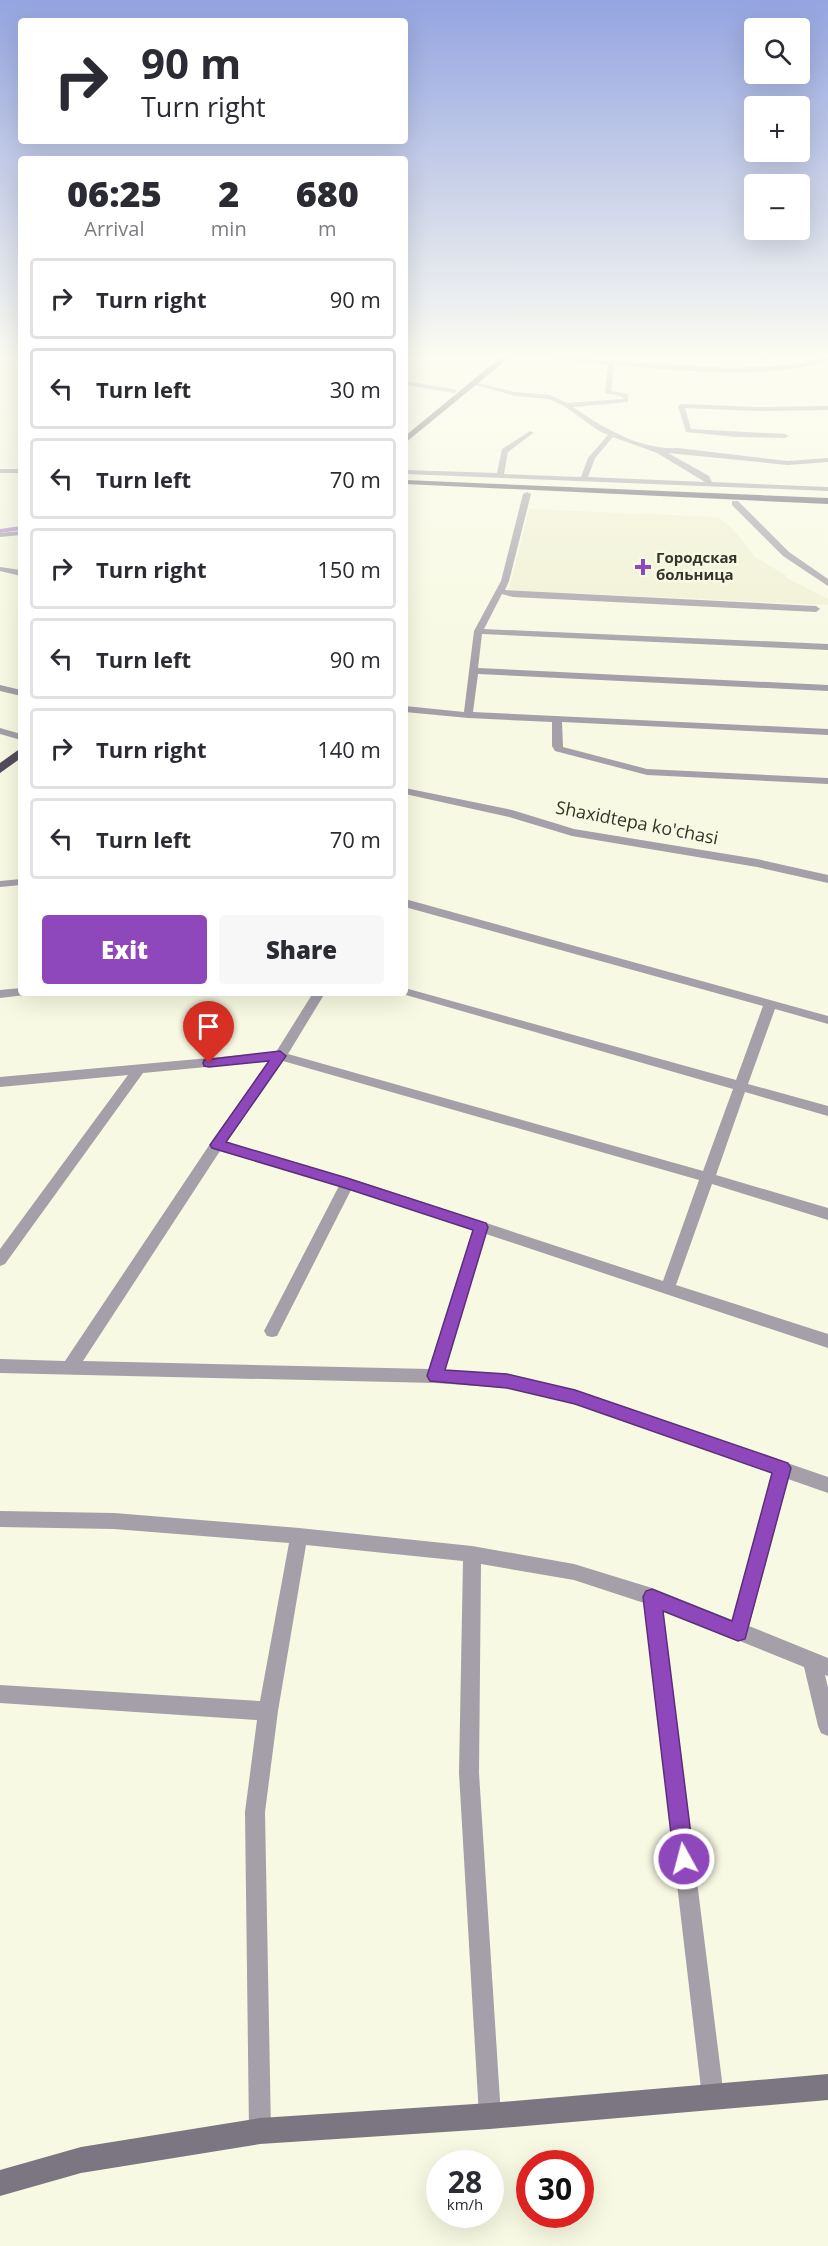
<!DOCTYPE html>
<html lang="en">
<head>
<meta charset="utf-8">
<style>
  :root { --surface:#fff; --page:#f7f7f7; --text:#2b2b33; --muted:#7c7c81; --line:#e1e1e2; --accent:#8f48bb }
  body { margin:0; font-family:"Open Sans",sans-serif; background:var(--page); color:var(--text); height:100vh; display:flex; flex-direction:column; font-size:22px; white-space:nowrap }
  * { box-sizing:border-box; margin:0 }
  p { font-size:20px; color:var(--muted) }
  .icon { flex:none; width:33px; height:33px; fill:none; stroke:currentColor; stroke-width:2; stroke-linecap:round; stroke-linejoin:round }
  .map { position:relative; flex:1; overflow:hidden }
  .panel { position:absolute; left:18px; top:156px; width:390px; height:840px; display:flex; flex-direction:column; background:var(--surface); border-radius:6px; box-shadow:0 6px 24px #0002 }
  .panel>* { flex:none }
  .guide { position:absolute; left:18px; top:18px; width:390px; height:126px; border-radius:6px; box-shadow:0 6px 24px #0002; background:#fff; color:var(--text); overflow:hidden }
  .controls { position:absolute; left:744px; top:18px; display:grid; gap:12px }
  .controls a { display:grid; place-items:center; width:66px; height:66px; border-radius:6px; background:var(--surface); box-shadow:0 6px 24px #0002; font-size:30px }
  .speed { position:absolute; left:426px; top:2150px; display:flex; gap:12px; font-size:30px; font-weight:700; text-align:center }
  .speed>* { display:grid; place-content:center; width:78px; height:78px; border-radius:50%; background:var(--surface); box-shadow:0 6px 24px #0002; line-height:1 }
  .speed small { font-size:15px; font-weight:400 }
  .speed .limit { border:9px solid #d22; background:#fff; color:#111 }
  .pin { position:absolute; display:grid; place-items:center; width:51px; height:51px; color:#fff; margin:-62px -26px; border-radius:50% 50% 50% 0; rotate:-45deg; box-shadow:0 0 6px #0007 }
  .pin .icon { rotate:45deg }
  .me { position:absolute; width:66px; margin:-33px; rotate:353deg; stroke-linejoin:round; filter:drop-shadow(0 0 4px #0008) }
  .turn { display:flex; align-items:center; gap:21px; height:126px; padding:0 24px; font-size:27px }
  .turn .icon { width:78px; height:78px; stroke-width:2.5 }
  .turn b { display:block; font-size:42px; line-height:51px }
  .eta { display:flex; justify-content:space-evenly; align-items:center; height:102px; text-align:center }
  .eta b { font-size:36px; font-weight:800; line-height:42px }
  .primary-button { display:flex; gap:12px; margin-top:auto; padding:12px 24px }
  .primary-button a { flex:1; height:69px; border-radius:6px; background:var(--accent); color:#fff; font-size:24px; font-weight:800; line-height:69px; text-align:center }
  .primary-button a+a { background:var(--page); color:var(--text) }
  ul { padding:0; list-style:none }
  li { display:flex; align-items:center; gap:18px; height:81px; margin:0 12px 9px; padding:0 12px; border:3px solid var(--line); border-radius:6px }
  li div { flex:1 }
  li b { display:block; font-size:22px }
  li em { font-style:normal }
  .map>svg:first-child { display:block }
  .built { fill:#eff0d1 }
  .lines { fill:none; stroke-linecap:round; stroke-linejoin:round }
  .canal { fill:#b68cd5; fill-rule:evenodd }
  .minor { fill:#a49fa8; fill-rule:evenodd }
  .tertiary { fill:#a49fa8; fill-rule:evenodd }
  .secondary { fill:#7c7682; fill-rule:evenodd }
  .primary { fill:#605867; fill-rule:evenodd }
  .trunk { fill:#544c5c; fill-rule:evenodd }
  .route { fill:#8f48bb; stroke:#5d2f7a; stroke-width:1.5 }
  .poi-dot { fill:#8f48bb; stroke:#f8f9e2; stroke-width:2 }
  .labels { text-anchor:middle; stroke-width:5; stroke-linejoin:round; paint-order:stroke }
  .far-poi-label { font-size:15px; font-weight:bold; fill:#34342b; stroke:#f8f9e2; text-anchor:start }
  .street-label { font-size:18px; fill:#34342b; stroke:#f8f9e2 }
</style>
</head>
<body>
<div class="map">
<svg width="828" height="2246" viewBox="0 0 828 2246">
  <rect width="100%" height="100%" fill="#f8f9e2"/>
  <path class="built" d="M 529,509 L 718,517 L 734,530 L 755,557 L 787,576 L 785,577 L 828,599 L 828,605 L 509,590 Z"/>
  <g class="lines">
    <path class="canal" d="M 21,526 L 21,530 L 0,533 L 0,529 Z"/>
    <g class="minor">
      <path d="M 543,357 L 731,368 L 792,365 L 828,357 L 828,361 C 817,363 807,367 796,368 C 737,377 674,370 614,365 L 611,391 L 628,394 L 628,402 L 573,407 C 603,428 640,450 678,448 L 788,461 L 828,458 L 828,462 L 788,465 L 668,453 L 709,476 L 712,482 L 828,487 L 828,491 L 405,474 L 405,470 L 497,473 L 502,449 L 530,431 L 534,433 L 532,434 L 508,452 L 504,474 L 581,477 L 588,458 L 608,435 L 599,431 L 564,406 L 549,399 L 515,396 L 472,384 L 475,382 L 515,392 L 550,395 L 567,403 L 623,399 L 623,397 L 605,393 L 608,365 ZM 613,437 L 657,453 L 705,482 L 588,477 L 595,458 Z"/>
      <path d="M 405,381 L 454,389 L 457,391 L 454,393 L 405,385 Z"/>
      <path d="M 681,404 L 757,407 L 828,406 L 828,410 L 757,411 L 685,408 L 691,429 L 785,434 L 789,436 L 785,438 L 737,437 L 686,432 L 678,406 Z"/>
      <path d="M 527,492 L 531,494 L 509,581 L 505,590 L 816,606 L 820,609 L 816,612 L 513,597 L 502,594 L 484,629 L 828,644 L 828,650 L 482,634 L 478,668 L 828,685 L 828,691 L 478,674 L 473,712 L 828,729 L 828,735 L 562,722 L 563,747 L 647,769 L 828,778 L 828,784 L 647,775 L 555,751 L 552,746 L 552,722 L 468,718 L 405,712 L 405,706 L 464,712 L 474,631 L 501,581 L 523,494 Z"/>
      <path d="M 732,501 L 738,501 L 789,552 L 828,579 L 828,586 L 783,556 L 732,505 Z"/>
      <path d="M 21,531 L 21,535 L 0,537 L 0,533 Z"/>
      <path d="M 0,567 L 21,570 L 21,576 L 0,571 Z"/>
      <path d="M 0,685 L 21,690 L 21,696 L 0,691 Z"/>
      <path d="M 0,728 L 21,734 L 21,740 L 0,734 Z"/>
      <path d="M 21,879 L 21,885 L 0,887 L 0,881 Z"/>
      <path d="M 405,899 L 828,1016 L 828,1024 L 775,1009 L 748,1084 L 828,1106 L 828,1116 L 745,1092 L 716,1175 L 828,1208 L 828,1220 L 712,1184 L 676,1285 L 828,1334 L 828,1348 L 486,1234 L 445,1370 L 507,1374 L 575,1390 L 828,1477 L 828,1493 L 788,1479 L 749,1626 L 828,1658 L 828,1676 L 825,1675 L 828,1688 L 828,1736 L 821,1733 L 818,1726 L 804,1667 L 663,1610 L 724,2097 L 721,2105 L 713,2108 L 705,2105 L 702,2097 L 644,1603 L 574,1580 L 481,1564 L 479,1773 L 501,2116 L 498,2124 L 490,2127 L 482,2124 L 479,2116 L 459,1773 L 463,1561 L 306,1545 L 278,1711 L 265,1812 L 271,2131 L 268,2139 L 260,2142 L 252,2139 L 249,2131 L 245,1812 L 257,1720 L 0,1703 L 0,1685 L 260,1701 L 289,1543 L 114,1529 L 0,1527 L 0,1511 L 114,1513 L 299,1528 L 472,1546 L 574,1564 L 652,1588 L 732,1620 L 772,1473 L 575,1404 L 507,1388 L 435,1383 L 0,1373 L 0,1359 L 65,1361 L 212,1141 L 269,1061 L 143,1073 L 5,1264 L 0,1266 L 0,1249 L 128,1075 L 0,1087 L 0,1077 L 276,1052 L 313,993 L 325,993 L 288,1054 L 703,1171 L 733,1089 L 399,993 L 405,993 L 405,988 L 736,1080 L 763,1006 L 405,907 ZM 283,1061 L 699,1180 L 663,1281 L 352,1179 L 226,1143 ZM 220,1151 L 339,1186 L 264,1331 L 267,1336 L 272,1337 L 277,1336 L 351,1190 L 473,1230 L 429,1369 L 83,1361 Z"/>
      <path d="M 21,988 L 21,993 L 27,993 L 25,995 L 0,998 L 0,990 Z"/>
    </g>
    <g class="tertiary">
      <rect x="0" y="469" width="21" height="4"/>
      <path d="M 405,788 L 512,810 L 574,829 L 757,859 L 828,875 L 828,883 L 757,867 L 572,836 L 509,817 L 405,794 Z"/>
    </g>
    <path class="secondary" d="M 828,2074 L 828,2100 L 490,2129 L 260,2144 L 81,2173 L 0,2196 L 0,2170 L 81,2147 L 260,2118 L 490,2103 Z"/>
    <path class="primary" d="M 405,480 L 828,498 L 828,504 L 405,484 Z"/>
    <g class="trunk">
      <path d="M 501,357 L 510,357 L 405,443 L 405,436 Z"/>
      <path d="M 21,748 L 21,758 L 0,773 L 0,763 Z"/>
    </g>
  </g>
  <linearGradient id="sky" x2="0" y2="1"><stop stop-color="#94a4e0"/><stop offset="0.53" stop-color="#fcfcf2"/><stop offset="1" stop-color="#fcfcf2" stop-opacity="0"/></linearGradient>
  <rect width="828" height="672" fill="url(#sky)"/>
  <path class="route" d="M 280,1051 L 286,1056 L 226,1142 L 347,1178 L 486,1223 L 488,1227 L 445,1370 L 507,1374 L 575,1390 L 788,1463 L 791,1468 L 745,1639 L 738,1641 L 663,1611 L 694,1859 L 691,1867 L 684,1870 L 677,1867 L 674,1859 L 643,1597 L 646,1591 L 652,1589 L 732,1621 L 772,1473 L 575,1404 L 507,1388 L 430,1381 L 427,1376 L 473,1230 L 345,1188 L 212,1148 L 210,1145 L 269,1061 L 209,1067 L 204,1066 L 203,1063 L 204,1060 Z"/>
  <path class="poi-dot" d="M640 558h6v6h6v6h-6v6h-6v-6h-6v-6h6z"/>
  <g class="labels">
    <g class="far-poi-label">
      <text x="656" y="563">Городская<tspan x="656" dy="17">больница</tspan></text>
    </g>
    <g class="street-label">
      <text transform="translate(637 823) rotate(11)" y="6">Shaxidtepa ko'chasi</text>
    </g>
  </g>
</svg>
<div class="controls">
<a><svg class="icon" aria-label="search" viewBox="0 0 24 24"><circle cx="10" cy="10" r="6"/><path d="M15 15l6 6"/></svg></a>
<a>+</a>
<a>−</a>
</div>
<div class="speed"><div>28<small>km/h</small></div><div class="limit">30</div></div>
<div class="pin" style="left:209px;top:1063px;background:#d93025"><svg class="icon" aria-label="arrive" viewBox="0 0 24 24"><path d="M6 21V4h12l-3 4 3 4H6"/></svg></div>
<svg class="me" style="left:684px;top:1859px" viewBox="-20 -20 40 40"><circle r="17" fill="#8f48bb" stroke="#fff" stroke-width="3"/><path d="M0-11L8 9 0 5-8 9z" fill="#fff"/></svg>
<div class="guide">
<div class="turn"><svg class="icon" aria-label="right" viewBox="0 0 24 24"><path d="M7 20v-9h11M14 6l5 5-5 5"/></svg><div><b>90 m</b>Turn right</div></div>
</div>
<section class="panel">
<div class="eta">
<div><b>06:25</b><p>Arrival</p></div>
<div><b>2</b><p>min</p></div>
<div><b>680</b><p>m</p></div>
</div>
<ul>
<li><svg class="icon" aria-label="right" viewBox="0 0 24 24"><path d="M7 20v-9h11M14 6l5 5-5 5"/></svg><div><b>Turn right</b></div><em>90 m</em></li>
<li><svg class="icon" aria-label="left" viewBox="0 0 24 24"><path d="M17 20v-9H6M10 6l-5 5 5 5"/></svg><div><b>Turn left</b></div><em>30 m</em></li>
<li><svg class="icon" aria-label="left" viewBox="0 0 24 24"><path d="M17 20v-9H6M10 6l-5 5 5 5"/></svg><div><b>Turn left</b></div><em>70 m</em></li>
<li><svg class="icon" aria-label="right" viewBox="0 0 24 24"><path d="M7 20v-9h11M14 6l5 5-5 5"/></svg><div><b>Turn right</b></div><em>150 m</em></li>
<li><svg class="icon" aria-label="left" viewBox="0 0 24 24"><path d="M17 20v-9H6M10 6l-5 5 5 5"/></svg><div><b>Turn left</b></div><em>90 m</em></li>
<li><svg class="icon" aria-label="right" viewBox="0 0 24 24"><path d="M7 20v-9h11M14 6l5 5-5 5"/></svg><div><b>Turn right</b></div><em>140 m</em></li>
<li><svg class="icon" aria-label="left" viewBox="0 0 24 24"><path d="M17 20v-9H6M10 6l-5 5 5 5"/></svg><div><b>Turn left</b></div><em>70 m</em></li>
</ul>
<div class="primary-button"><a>Exit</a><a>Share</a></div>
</section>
</div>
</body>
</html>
